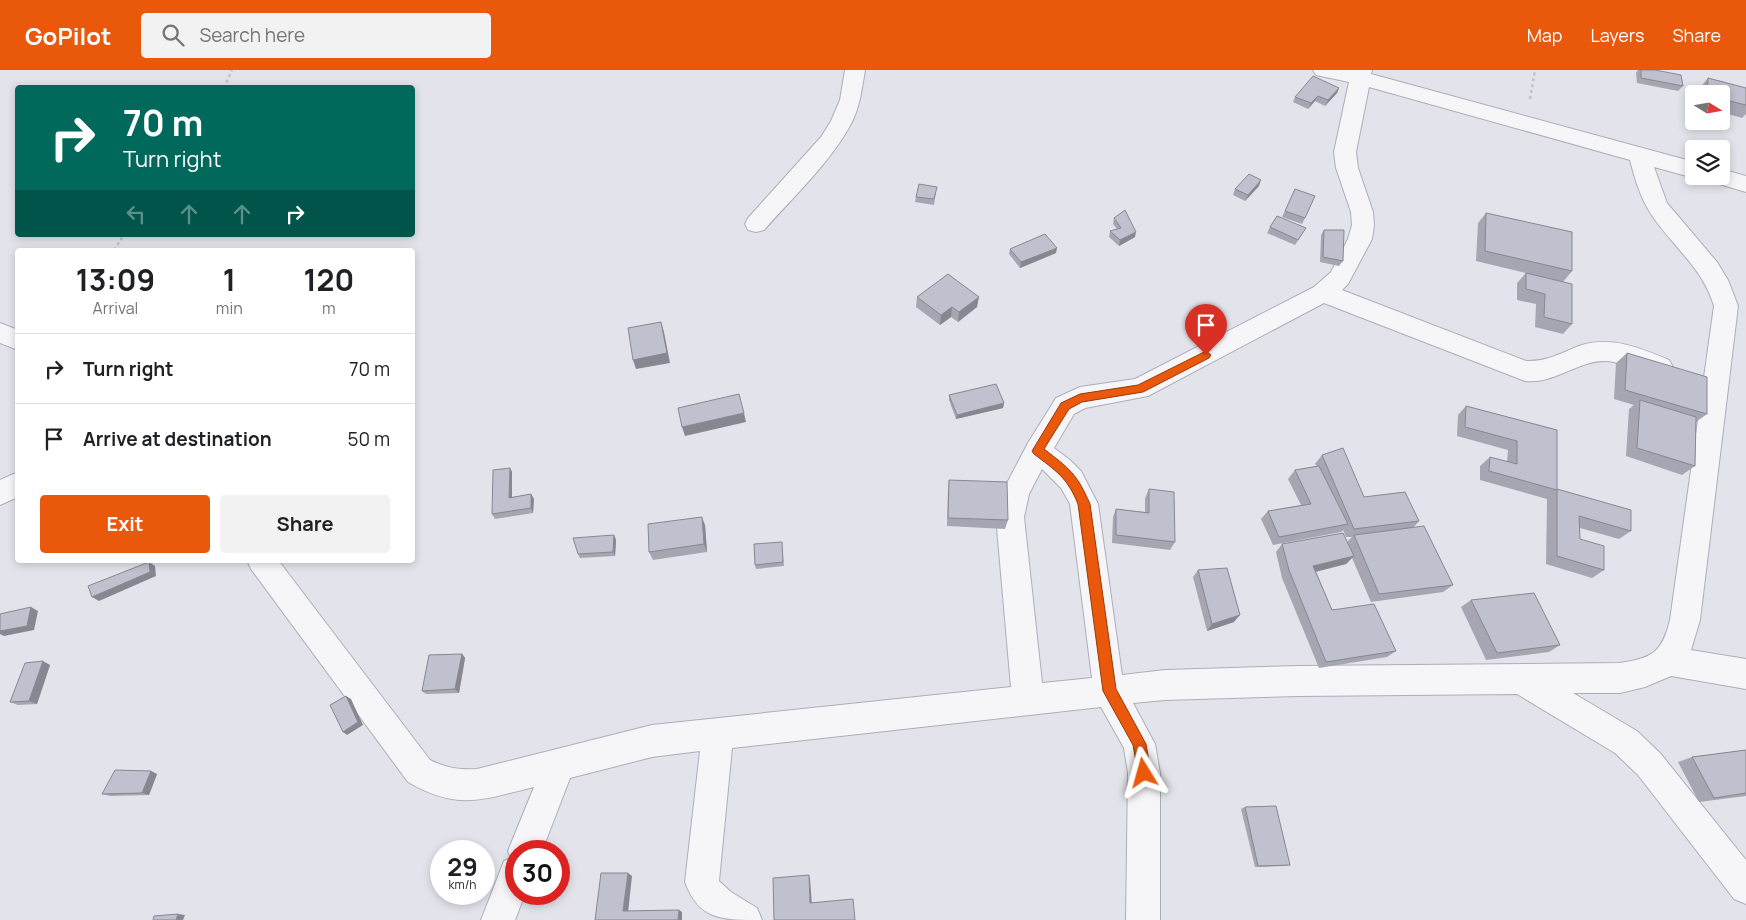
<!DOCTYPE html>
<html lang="en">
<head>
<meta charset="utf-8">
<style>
  :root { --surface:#fff; --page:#f2f2f2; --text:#202124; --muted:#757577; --line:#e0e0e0; --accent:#ea580c }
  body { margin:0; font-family:Manrope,sans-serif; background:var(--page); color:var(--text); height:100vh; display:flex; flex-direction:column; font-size:19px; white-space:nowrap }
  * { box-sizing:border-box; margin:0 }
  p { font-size:16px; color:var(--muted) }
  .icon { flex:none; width:28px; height:28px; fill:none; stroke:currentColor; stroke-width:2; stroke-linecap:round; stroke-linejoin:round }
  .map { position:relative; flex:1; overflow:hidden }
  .sheet { position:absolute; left:15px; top:178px; width:400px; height:315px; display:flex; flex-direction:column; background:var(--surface); border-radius:5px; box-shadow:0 2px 8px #0003 }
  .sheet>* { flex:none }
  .hud { position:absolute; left:15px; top:15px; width:400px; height:152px; border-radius:5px; box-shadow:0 2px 8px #0003; background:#00695c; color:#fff; overflow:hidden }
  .needle { width:32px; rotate:101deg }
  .controls { position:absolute; left:1685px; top:15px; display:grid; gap:10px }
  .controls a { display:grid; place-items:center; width:45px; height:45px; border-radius:5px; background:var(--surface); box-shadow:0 2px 8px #0003; font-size:25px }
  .speed { position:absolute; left:430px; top:770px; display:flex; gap:10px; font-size:25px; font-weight:700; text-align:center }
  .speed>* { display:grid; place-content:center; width:65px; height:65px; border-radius:50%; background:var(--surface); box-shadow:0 2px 8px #0003; line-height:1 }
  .speed small { font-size:12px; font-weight:400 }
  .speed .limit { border:8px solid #d22; background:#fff; color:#111 }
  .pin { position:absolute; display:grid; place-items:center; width:42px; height:42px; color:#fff; margin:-51px -21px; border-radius:50% 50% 50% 0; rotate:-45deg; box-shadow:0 0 5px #0007 }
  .pin .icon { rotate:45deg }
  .me { position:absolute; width:55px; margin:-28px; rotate:352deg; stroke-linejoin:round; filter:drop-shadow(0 0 4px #0008) }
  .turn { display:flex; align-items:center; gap:18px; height:105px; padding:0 25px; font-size:22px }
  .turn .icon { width:65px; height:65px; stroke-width:2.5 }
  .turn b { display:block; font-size:35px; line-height:42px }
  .lanes { display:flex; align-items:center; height:48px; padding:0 25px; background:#0003; justify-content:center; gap:25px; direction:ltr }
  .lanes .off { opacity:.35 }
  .eta { display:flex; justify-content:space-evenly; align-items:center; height:85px; text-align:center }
  .eta b { font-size:30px; font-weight:700; line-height:35px }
  .button { display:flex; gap:10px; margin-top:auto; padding:10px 25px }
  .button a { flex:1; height:58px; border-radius:5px; background:var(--accent); color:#fff; font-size:20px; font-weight:700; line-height:58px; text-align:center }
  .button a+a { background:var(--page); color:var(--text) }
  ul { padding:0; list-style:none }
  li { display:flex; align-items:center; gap:15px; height:70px; padding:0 25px; border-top:1px solid var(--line) }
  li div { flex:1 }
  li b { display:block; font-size:19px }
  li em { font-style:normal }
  header { display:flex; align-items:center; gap:30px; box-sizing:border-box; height:70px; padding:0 25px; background:var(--accent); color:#fff }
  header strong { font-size:24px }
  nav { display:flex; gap:28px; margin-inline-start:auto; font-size:18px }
  .search { width:350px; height:45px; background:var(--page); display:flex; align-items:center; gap:12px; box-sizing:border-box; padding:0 18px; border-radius:5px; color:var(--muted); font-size:19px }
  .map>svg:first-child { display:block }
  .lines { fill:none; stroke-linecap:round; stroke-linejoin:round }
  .minor-casing { stroke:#acadb9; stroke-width:2 }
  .path { stroke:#c1c2ca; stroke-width:2.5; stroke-dasharray:3 3; stroke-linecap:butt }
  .minor { fill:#f6f6f9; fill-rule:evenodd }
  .wall { fill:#a5a6b1 }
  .shaded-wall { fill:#868790 }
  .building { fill:#c0c1ce; stroke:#868790 }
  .route { fill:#ea580c; stroke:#983908 }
</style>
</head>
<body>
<header>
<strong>GoPilot</strong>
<div class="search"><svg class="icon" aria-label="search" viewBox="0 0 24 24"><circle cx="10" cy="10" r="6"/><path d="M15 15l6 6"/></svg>Search here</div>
<nav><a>Map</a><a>Layers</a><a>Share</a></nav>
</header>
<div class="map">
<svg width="1746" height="850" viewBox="0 0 1746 850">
  <rect width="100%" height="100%" fill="#e3e4eb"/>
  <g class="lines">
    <defs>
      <g id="minor">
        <path d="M 845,0 L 865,0 C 862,18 860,36 852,52 C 831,92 794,126 764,160 L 756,162 L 748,160 L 745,154 L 748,148 L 821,67 L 831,51 L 840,30 Z"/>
        <path d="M 1313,0 L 1372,0 L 1371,4 L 1694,92 L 1694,106 L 1699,106 L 1694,108 L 1654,97 L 1667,133 L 1717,192 L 1728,210 L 1738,236 L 1700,550 L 1691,580 L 1746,589 L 1746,619 L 1671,606 L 1645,617 L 1620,623 L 1573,623 L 1637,661 L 1660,683 L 1746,790 L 1746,834 L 1734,829 L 1638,705 L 1615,683 L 1517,624 L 1299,626 L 1165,630 L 1133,633 L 1155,674 L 1160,703 L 1160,850 L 1126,850 L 1128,703 L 1124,678 L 1101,637 L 732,678 L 719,811 L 731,822 L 757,838 L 762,850 C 721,850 699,850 685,812 L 700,681 L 652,687 L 570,708 L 542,781 L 516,781 L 516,824 L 525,824 L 515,850 L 481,850 L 504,791 L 511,788 L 508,781 L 534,717 C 481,730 458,741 408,712 L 251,499 L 247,490 L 278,490 L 430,690 C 446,698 459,700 477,699 L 652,655 L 1011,617 L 996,447 L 1006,415 L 1028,373 L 1056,328 L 1080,317 L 1135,309 L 1314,217 L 1331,202 L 1348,169 L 1352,155 L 1351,142 L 1336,98 L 1334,82 L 1349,12 L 1316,5 ZM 1369,17 L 1630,90 C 1635,109 1640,127 1651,144 C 1672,176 1703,198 1714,236 L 1670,550 C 1662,583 1652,588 1620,593 L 1299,596 L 1165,600 L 1122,605 L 1098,434 L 1081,401 L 1070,390 L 1054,378 L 1074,344 L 1085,338 L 1148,326 L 1324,233 L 1525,311 C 1556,314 1578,290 1606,291 C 1628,292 1649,311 1669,304 L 1673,297 L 1669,290 C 1640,278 1610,265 1579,276 C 1561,283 1546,292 1526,291 L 1342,220 L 1348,214 L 1372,169 L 1374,155 L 1373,142 L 1358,98 L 1356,82 ZM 1042,399 L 1061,418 L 1070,434 L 1092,608 L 1042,613 L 1024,447 L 1029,424 Z"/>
        <path d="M 1721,99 L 1746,106 L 1746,122 L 1709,111 L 1706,106 L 1721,106 Z"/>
        <path d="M 0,253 L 18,260 L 18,280 L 0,273 Z"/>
        <path d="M 18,402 L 18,427 L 0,435 L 0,410 Z"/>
      </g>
    </defs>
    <use href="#minor" class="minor-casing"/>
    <g class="path">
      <path d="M 224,18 L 232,0"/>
      <path d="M 1530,29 L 1535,0"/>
      <path d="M 114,180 L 124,165"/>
    </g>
    <use href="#minor" class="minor"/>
  </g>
  <g class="wall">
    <path d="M 1638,0 L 1655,0 L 1683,16 L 1678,21 L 1637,13 L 1636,3 Z"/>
    <path d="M 1708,8 L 1746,18 L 1746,44 L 1742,48 L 1721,42 L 1721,24 L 1698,24 L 1699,19 Z"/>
    <path d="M 1339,18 L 1337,23 L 1325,36 L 1315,31 L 1308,39 L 1293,32 L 1295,27 Z"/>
    <path d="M 1259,116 L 1245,131 L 1233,125 L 1235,119 Z"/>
    <path d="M 1295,119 L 1305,148 L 1302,154 L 1282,147 Z"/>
    <path d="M 936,122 L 934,135 L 915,132 L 916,127 Z"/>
    <path d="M 1486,143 L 1572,201 L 1563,212 L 1476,191 L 1478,153 Z"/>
    <path d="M 1114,148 L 1135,167 L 1119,176 L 1109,167 L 1110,161 L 1117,159 L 1113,154 Z"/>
    <path d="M 1270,157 L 1306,158 L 1295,175 L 1267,163 Z"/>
    <path d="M 1324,160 L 1343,191 L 1339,196 L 1320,192 L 1321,165 Z"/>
    <path d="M 1010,179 L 1056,183 L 1020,198 L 1009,184 Z"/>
    <path d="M 1526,203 L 1572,254 L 1563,264 L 1535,257 L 1536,234 L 1517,230 L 1517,213 Z"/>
    <path d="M 917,227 L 977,237 L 958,252 L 951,247 L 940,255 L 916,237 Z"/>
    <path d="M 1627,283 L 1707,344 L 1696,352 L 1695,396 L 1682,405 L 1626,386 L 1629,339 L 1634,335 L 1614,329 L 1616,293 Z"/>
    <path d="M 949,325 L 1004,333 L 1003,338 L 956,349 L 949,330 Z"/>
    <path d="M 1466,336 L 1557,360 L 1557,419 L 1631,461 L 1619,469 L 1580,458 L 1580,469 L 1604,500 L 1592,508 L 1546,494 L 1547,429 L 1480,410 L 1480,396 L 1490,387 L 1507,392 L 1508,380 L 1457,366 L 1458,345 Z"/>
    <path d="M 1322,385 L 1364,427 L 1419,451 L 1413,458 L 1453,515 L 1443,522 L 1371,532 L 1352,488 L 1346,494 L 1316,502 L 1332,540 L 1396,581 L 1387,587 L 1319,598 L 1282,508 L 1276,482 L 1282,474 L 1347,472 L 1352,467 L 1346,467 L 1343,460 L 1341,462 L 1273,475 L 1261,449 L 1268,441 L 1301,435 L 1288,409 L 1295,400 L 1317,396 L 1315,394 Z"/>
    <path d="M 510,398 L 512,402 L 512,427 L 531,424 L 534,429 L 533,443 L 495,449 L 492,444 Z"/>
    <path d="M 949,410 L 1008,450 L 1005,459 L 947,456 L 948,419 Z"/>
    <path d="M 1149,419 L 1175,472 L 1170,480 L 1112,473 L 1113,447 L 1116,439 L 1145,442 L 1145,428 Z"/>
    <path d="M 705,455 L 707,482 L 653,490 L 649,482 Z"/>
    <path d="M 614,465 L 616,470 L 615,486 L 580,488 L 578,484 Z"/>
    <path d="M 782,476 L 784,496 L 756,499 L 755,495 Z"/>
    <path d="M 1198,500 L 1234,552 L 1207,561 L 1193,507 Z"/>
    <path d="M 1471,530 L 1560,575 L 1549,582 L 1486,590 L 1461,537 Z"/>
    <path d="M 462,584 L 465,588 L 459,623 L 426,624 L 422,621 Z"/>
    <path d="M 50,595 L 37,634 L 18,635 L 10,632 Z"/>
    <path d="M 1746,680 L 1746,726 L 1699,732 L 1678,692 L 1692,687 Z"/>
    <path d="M 157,704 L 149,725 L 110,726 L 102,724 Z"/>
    <path d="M 1245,737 L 1290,795 L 1286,796 L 1255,797 L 1241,739 Z"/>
  </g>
  <g class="shaded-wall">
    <path d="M 1339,18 L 1337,23 L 1325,36 L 1328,30 Z"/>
    <path d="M 1318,26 L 1315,31 L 1308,39 L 1311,33 Z"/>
    <path d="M 1261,110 L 1259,116 L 1245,131 L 1248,125 Z"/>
    <path d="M 1136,162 L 1135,167 L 1119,176 L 1120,170 Z"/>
    <path d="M 1057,178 L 1056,183 L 1020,198 L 1021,192 Z"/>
    <path d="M 979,227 L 977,237 L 958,252 L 959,242 Z"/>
    <path d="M 952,237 L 951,247 L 940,255 L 941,245 Z"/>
    <path d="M 661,252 L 664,262 L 670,293 L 636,299 L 633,290 Z"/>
    <path d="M 1004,333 L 1003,338 L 956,349 L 957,345 Z"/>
    <path d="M 744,343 L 746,352 L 685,366 L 682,357 Z"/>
    <path d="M 510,398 L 512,402 L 512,432 L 509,428 Z"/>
    <path d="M 531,424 L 534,429 L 533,443 L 531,438 Z"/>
    <path d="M 702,447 L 705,455 L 707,482 L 704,474 Z"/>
    <path d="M 614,465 L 616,470 L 615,486 L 613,482 Z"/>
    <path d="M 1354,486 L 1346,494 L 1306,504 L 1313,496 Z"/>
    <path d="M 149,492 L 155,496 L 156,506 L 99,531 L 92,527 Z"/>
    <path d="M 31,537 L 38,541 L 34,560 L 4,566 L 0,564 L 0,561 Z"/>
    <path d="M 1240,545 L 1234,552 L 1207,561 L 1212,554 Z"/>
    <path d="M 462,584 L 465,588 L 459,623 L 455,619 Z"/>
    <path d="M 43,591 L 50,595 L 37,634 L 29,631 Z"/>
    <path d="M 346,626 L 351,629 L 363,655 L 347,665 L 343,662 Z"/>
    <path d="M 151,701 L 157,704 L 149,725 L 142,723 Z"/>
    <path d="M 628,803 L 632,806 L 628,843 L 623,841 Z"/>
    <path d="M 809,805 L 810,808 L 812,836 L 810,833 Z"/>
    <path d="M 679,840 L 682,842 L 682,850 L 678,850 Z"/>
    <path d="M 178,844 L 185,845 L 183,850 L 176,850 Z"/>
  </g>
  <g class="building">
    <path d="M 1641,0 L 1655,0 L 1681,5 L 1683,16 L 1641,8 Z"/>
    <path d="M 1313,6 L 1339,18 L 1328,30 L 1318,26 L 1311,33 L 1295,27 Z"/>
    <path d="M 1708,8 L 1746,18 L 1746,35 L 1722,29 L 1721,36 L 1721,24 L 1707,24 Z"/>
    <path d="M 1249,104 L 1261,110 L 1248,125 L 1235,119 Z"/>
    <path d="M 919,114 L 937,117 L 934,129 L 916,127 Z"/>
    <path d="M 1295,119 L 1315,126 L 1305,148 L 1285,141 Z"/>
    <path d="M 1125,140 L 1136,162 L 1120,170 L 1110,161 L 1121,158 L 1114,148 Z"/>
    <path d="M 1486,143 L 1572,162 L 1572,201 L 1485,181 Z"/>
    <path d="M 1277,146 L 1306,158 L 1298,170 L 1270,157 Z"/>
    <path d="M 1324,160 L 1344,160 L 1343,191 L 1323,187 Z"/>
    <path d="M 1045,164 L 1057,178 L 1021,192 L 1010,179 Z"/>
    <path d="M 1526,203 L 1572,214 L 1572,254 L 1544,247 L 1545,224 L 1526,219 Z"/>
    <path d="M 948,204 L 979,227 L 959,242 L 952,237 L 941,245 L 917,227 Z"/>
    <path d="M 661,252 L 667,283 L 633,290 L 628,258 Z"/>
    <path d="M 1627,283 L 1707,307 L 1707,344 L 1625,320 Z"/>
    <path d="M 996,314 L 1004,333 L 957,345 L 949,325 Z"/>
    <path d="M 739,324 L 744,343 L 682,357 L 678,338 Z"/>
    <path d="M 1640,330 L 1696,347 L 1695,396 L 1637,378 Z"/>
    <path d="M 1466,336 L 1557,360 L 1557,420 L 1489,401 L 1490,387 L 1517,394 L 1517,371 L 1465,357 Z"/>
    <path d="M 1343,378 L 1364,427 L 1405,422 L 1419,451 L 1354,459 L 1322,385 Z"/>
    <path d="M 1319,396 L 1348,454 L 1279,467 L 1268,441 L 1311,434 L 1295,400 Z"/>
    <path d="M 510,398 L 509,428 L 531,424 L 531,438 L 492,444 L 493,400 Z"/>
    <path d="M 949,410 L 1007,412 L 1008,450 L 948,448 Z"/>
    <path d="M 1149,419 L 1174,422 L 1175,472 L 1116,465 L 1116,439 L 1149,443 Z"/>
    <path d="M 1557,419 L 1631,440 L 1631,461 L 1579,446 L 1580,469 L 1604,476 L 1604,500 L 1557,486 Z"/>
    <path d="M 702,447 L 704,474 L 649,482 L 648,454 Z"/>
    <path d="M 1424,456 L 1453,515 L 1379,524 L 1354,465 Z"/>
    <path d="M 1343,463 L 1354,486 L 1313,496 L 1332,540 L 1374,534 L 1396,581 L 1326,592 L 1289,500 L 1282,474 Z"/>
    <path d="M 614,465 L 613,482 L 578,484 L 573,468 Z"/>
    <path d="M 782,472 L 783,492 L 755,495 L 754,474 Z"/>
    <path d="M 149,492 L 150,502 L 92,527 L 88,516 Z"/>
    <path d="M 1227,498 L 1240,545 L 1212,554 L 1198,500 Z"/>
    <path d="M 1534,523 L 1560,575 L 1497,583 L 1471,530 Z"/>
    <path d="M 31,537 L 27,556 L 0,561 L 0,544 Z"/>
    <path d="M 462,584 L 455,619 L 422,621 L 429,585 Z"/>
    <path d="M 43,591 L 29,631 L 10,632 L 25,593 Z"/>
    <path d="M 346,626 L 358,652 L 343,662 L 330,635 Z"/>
    <path d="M 1746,680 L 1746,723 L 1714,728 L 1692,687 Z"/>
    <path d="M 115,700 L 151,701 L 142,723 L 102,724 Z"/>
    <path d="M 1276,736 L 1290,795 L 1258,796 L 1245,737 Z"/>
    <path d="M 601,803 L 628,803 L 623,841 L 679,840 L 678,850 L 595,850 Z"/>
    <path d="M 809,805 L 810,833 L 853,829 L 855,850 L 774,850 L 773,808 Z"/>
    <path d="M 178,844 L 176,850 L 153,850 L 154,846 Z"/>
  </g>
  <path class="route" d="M 1206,281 L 1211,285 L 1209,288 L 1143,322 L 1082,332 L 1069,339 L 1044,379 C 1070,399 1077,404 1090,434 L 1116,619 L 1146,674 L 1151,703 L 1149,708 L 1144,710 L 1139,708 L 1133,675 L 1103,621 L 1078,434 C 1067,407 1056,401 1034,384 L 1032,381 L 1061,333 L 1080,324 L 1138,315 Z"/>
</svg>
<div class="controls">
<a><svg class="needle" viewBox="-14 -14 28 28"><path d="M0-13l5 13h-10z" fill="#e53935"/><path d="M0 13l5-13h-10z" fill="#757577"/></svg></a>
<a><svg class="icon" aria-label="layers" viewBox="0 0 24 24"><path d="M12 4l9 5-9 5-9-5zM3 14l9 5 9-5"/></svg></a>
</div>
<div class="speed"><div>29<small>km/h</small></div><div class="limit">30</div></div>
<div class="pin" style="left:1206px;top:285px;background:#d93025"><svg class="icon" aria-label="arrive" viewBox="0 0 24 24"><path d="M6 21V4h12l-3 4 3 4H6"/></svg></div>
<svg class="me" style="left:1144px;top:703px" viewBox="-20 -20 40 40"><path d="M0-17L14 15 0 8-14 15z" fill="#ea580c" stroke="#fff" stroke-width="4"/></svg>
<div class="hud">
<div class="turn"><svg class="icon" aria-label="right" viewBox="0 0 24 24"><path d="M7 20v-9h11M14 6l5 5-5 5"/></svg><div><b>70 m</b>Turn right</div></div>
<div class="lanes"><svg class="icon off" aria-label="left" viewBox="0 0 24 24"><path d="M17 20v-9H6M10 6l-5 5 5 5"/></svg><svg class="icon off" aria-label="ahead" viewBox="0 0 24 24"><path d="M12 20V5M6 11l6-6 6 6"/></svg><svg class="icon off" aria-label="ahead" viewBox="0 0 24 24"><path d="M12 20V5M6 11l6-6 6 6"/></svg><svg class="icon" aria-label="right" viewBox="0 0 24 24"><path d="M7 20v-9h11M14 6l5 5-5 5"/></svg></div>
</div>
<section class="sheet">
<div class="eta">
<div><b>13:09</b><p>Arrival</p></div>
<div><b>1</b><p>min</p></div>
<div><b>120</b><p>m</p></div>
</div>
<ul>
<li><svg class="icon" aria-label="right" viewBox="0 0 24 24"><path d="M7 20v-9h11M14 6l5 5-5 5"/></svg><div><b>Turn right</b></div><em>70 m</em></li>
<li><svg class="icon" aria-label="arrive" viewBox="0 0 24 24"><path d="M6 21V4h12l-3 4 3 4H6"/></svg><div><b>Arrive at destination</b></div><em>50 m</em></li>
</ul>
<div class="button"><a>Exit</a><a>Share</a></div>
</section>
</div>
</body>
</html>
